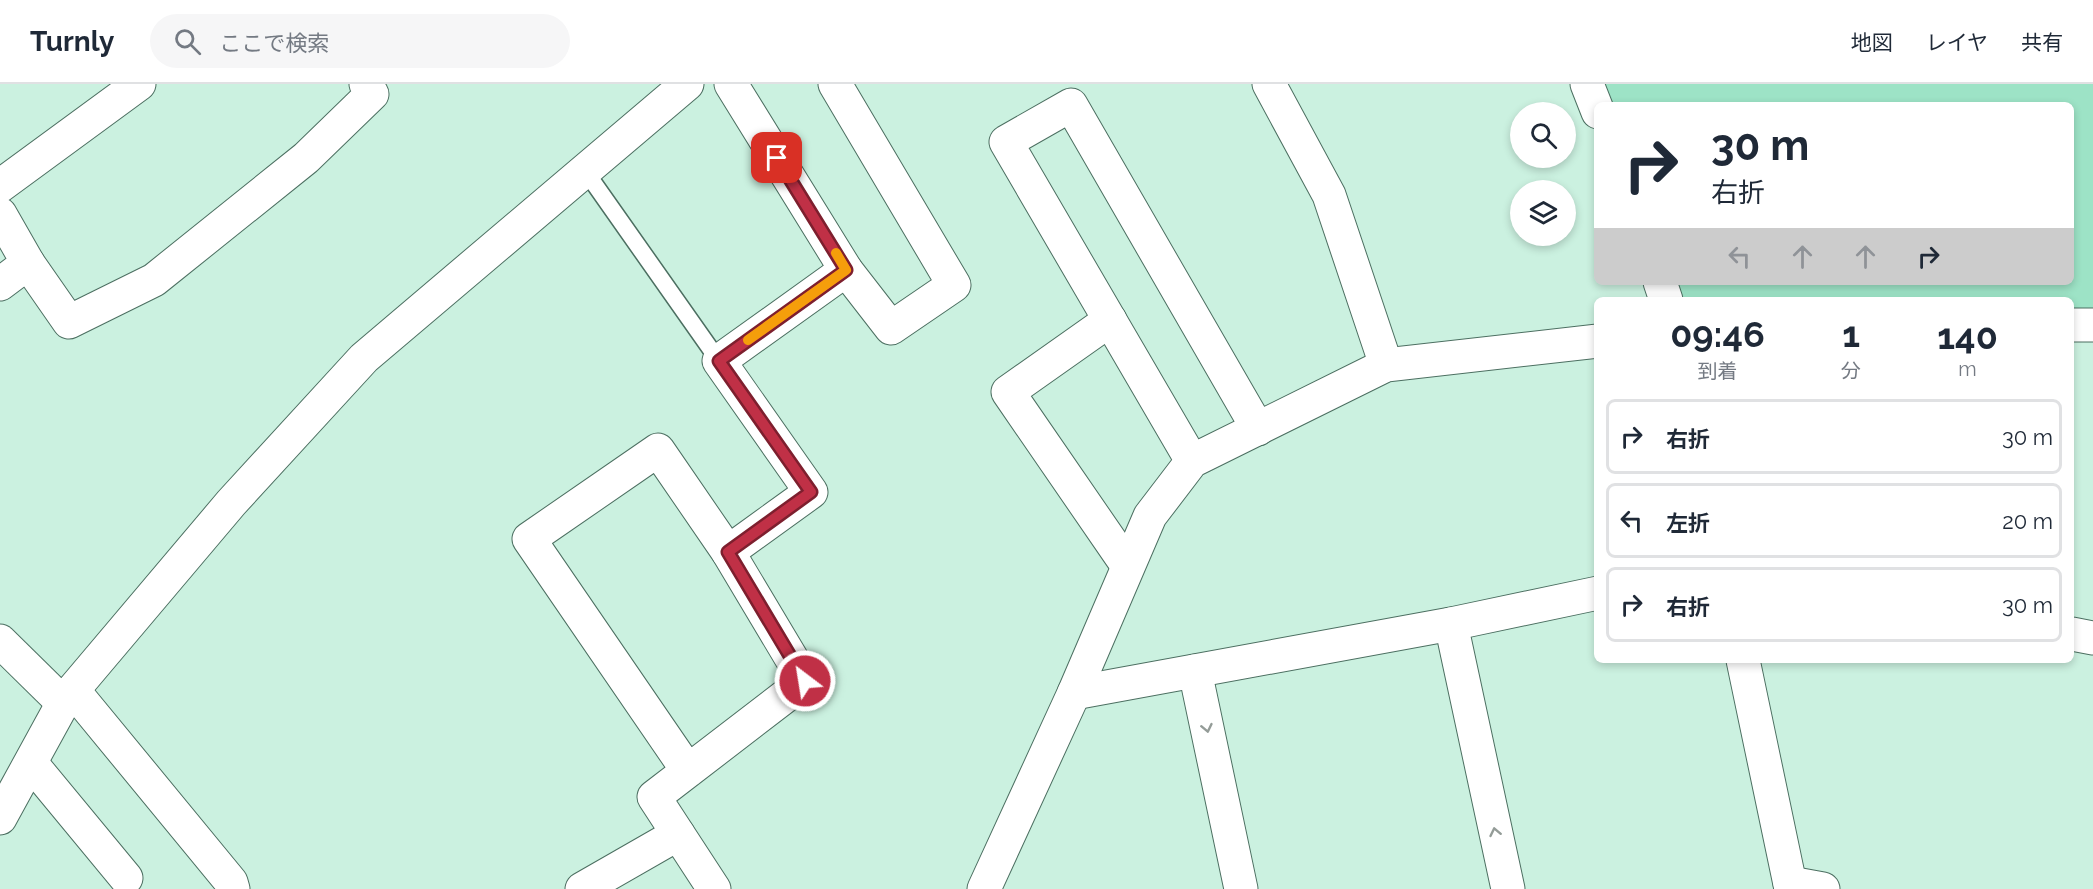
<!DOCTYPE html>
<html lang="ja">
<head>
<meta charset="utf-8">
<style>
  :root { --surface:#fff; --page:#f6f6f7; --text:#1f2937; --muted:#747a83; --line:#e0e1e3 }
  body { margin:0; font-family:Raleway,"Noto Sans JP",sans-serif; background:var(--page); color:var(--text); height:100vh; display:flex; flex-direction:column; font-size:22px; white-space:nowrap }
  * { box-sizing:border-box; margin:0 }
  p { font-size:20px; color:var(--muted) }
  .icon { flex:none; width:33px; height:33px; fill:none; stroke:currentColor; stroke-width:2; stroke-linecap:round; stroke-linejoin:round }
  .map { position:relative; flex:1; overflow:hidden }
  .drawer { position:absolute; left:1594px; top:213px; width:480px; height:366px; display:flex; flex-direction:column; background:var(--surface); border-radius:9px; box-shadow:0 3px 9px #0003 }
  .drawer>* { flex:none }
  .guide { position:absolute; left:1594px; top:18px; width:480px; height:183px; border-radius:9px; box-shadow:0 3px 9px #0003; background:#fff; color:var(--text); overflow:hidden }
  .tools { position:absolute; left:1510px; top:18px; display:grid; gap:12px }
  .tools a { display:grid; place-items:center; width:66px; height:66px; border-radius:50%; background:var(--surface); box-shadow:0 3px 9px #0003; font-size:30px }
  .pin { position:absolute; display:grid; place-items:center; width:51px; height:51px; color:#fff; margin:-26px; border-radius:12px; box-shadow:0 3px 9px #0006 }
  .me { position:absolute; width:66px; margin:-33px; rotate:329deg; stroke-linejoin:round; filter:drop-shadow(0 0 4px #0008) }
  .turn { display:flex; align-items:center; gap:21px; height:126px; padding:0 18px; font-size:27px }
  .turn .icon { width:78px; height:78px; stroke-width:2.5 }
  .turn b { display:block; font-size:42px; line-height:51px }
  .lanes { display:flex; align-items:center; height:57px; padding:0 18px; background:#0003; justify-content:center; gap:30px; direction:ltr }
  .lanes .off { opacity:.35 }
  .eta { display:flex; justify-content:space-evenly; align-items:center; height:102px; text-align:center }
  .eta b { font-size:36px; font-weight:700; line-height:42px }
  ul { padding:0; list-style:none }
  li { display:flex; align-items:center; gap:18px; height:75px; margin:0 12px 9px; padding:0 6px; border:3px solid var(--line); border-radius:9px }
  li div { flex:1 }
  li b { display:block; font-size:22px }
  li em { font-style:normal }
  header { display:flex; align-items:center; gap:36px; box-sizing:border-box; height:84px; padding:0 30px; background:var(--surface); border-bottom:2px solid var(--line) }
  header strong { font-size:28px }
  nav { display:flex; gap:33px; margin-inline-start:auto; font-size:21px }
  .search { width:420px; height:54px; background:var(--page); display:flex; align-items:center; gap:15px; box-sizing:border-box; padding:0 21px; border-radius:33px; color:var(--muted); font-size:22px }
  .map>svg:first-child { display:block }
  .green { fill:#9de3c6 }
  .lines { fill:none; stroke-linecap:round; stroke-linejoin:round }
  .service-casing { stroke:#4c6f61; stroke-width:19 }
  .minor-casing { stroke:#4c6f61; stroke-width:35 }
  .tertiary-casing { stroke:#4c6f61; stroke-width:35 }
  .service { stroke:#fff; stroke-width:16 }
  .minor { stroke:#fff; stroke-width:33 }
  .tertiary { stroke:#fff; stroke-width:33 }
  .oneway { stroke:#949c98 }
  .route-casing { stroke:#7d1f2e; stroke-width:15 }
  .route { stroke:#c03046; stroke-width:10 }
  .slow { stroke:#f59e0b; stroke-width:10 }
</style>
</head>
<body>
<header>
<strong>Turnly</strong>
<div class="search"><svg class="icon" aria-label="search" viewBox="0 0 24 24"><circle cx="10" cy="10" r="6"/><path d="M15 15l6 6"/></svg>ここで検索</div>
<nav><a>地図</a><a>レイヤ</a><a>共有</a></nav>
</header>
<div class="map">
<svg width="2093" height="805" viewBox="0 0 2093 805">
  <rect width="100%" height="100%" fill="#cbf1e0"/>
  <path class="green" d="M 1604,0 L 2093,0 L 2093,230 L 2072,230 L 2072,216 L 1681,216 L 1675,198 L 2072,198 L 2072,21 L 1612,21 Z"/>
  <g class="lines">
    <defs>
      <path id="service" d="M 586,88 L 719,277"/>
      <g id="minor">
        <path d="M 731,0 L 846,186 L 891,244 L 954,201 L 835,0"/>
        <path d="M 1269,0 L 1329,111 L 1386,281"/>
        <path d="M 0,102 L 139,0"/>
        <path d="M 0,130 L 28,179 L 0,200"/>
        <path d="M 28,179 L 69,238 L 154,196 L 306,74 L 372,10 L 366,0"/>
        <path d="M 1110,236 L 1008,308 L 1127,481"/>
        <path d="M 2072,241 L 2093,241"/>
        <path d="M 1192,377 L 1006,58 L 1071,21 L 1258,345"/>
        <path d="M 728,468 L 811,408 L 719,277 L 846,186"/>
        <path d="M 1451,540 L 1508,805"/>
        <path d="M 2072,550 L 2093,554"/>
        <path d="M 0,557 L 63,619"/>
        <path d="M 1195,587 L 1241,805"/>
        <path d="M 73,606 L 231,798 L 233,805"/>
        <path d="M 1074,609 L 1451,540 L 1598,509"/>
        <path d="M 31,679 L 126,794"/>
        <path d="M 688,687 L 529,455 L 658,366 L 728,468 L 805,597 L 654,713 L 714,805"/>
        <path d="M 0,734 L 63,619 L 73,606 L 231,419 L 364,274 L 687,0"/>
        <path d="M 1790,799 L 1823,805"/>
        <path d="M 582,805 L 678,750"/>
        <path d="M 984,805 L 1074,609 L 1150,432 L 1192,377 L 1386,281 L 1598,257"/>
      </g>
      <g id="tertiary">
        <path d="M 1587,0 L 1598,28"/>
        <path d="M 1660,198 L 1666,216"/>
        <path d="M 1743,576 L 1791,805"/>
      </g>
    </defs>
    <use href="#service" class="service-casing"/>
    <use href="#minor" class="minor-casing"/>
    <use href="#tertiary" class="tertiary-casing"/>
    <use href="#service" class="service"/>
    <use href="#minor" class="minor"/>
    <use href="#tertiary" class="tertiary"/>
  </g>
  <defs><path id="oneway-chevron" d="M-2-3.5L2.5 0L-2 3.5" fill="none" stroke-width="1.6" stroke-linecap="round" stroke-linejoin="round" transform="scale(1.5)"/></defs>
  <g class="oneway">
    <use href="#oneway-chevron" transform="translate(1207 644) rotate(78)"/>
    <use href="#oneway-chevron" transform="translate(1495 748) rotate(-102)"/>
  </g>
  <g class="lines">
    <defs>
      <path id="route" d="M 777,74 L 846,186 L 719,277 L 811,408 L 728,468 L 805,597"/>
    </defs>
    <use href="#route" class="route-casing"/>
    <use href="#route" class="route"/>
    <path class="slow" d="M 748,256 L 846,186 L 836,169"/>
  </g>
</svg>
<div class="tools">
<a><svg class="icon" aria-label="search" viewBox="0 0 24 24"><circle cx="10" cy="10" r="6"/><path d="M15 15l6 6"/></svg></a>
<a><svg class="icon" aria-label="layers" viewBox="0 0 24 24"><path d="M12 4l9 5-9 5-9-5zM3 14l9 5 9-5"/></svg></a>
</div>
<div class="pin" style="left:777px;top:74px;background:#d93025"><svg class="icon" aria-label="arrive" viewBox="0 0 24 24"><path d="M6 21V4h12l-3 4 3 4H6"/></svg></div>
<svg class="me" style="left:805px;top:597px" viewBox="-20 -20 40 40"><circle r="17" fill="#c03046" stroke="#fff" stroke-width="3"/><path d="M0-11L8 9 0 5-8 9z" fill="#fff"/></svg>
<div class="guide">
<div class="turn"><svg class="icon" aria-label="right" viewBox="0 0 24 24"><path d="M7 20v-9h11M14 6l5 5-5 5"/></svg><div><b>30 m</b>右折</div></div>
<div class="lanes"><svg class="icon off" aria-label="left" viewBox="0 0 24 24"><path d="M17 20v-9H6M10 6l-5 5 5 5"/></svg><svg class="icon off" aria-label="ahead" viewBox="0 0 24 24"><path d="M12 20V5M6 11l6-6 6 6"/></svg><svg class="icon off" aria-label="ahead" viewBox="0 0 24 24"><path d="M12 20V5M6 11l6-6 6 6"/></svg><svg class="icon" aria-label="right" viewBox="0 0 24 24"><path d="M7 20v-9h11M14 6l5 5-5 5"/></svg></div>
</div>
<section class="drawer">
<div class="eta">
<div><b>09:46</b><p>到着</p></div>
<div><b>1</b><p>分</p></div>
<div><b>140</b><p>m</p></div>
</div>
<ul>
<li><svg class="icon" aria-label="right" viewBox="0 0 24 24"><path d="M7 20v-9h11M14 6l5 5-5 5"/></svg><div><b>右折</b></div><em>30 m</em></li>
<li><svg class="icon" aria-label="left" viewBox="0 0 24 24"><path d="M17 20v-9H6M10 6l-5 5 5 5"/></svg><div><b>左折</b></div><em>20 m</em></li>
<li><svg class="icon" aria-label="right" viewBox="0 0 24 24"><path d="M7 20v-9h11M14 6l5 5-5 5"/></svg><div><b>右折</b></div><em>30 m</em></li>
</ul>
</section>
</div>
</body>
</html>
